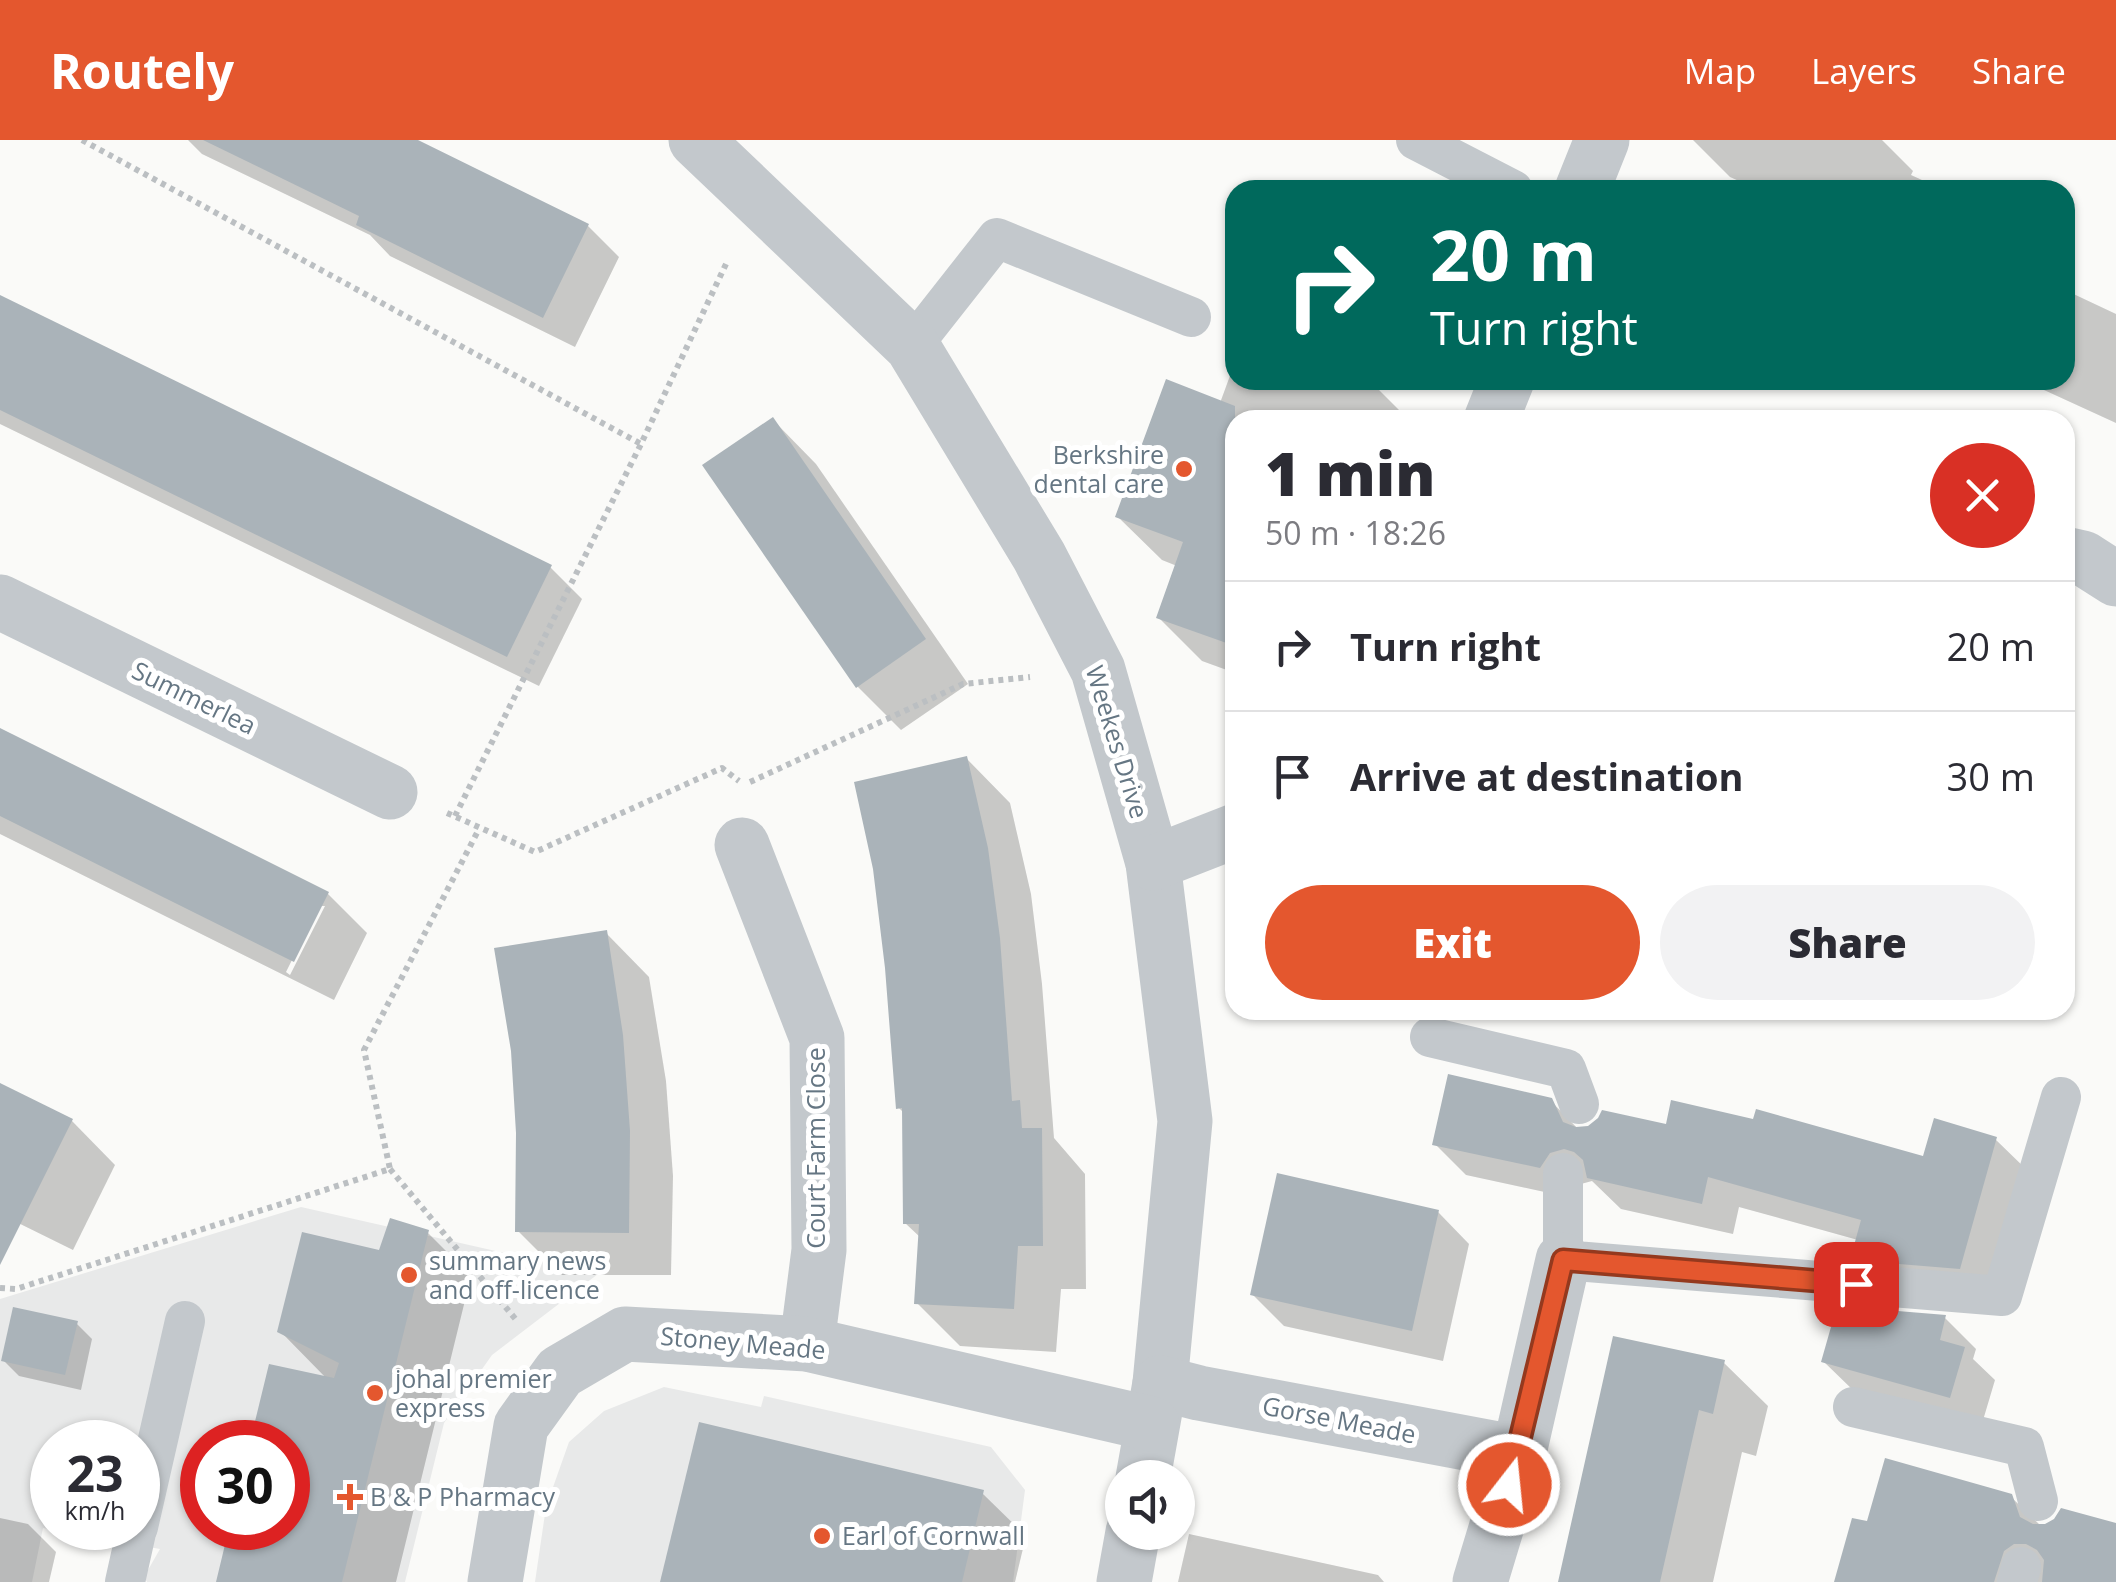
<!DOCTYPE html>
<html lang="en">
<head>
<meta charset="utf-8">
<style>
  :root { --surface:#fff; --page:#f2f2f3; --text:#2b2b33; --muted:#7c7c81; --line:#e1e1e2; --accent:#e4572e }
  body { margin:0; font-family:"Open Sans",sans-serif; background:var(--page); color:var(--text); height:100vh; display:flex; flex-direction:column; font-size:38px; white-space:nowrap }
  * { box-sizing:border-box; margin:0 }
  p { font-size:32px; color:var(--muted) }
  .icon { flex:none; width:55px; height:55px; fill:none; stroke:currentColor; stroke-width:2; stroke-linecap:round; stroke-linejoin:round }
  .map { position:relative; flex:1; overflow:hidden }
  .details { position:absolute; left:1225px; top:270px; width:850px; height:610px; display:flex; flex-direction:column; background:var(--surface); border-radius:30px; box-shadow:0 2px 8px #0004 }
  .details>* { flex:none }
  .guide { position:absolute; left:1225px; top:40px; width:850px; height:210px; border-radius:30px; box-shadow:0 2px 8px #0004; background:#00695c; color:#fff; overflow:hidden }
  .tools { position:absolute; left:1105px; top:1320px; display:grid; gap:20px }
  .tools a { display:grid; place-items:center; width:90px; height:90px; border-radius:50%; background:var(--surface); box-shadow:0 2px 8px #0004; font-size:50px }
  .speed { position:absolute; left:30px; top:1280px; display:flex; gap:20px; font-size:50px; font-weight:700; text-align:center }
  .speed>* { display:grid; place-content:center; width:130px; height:130px; border-radius:50%; background:var(--surface); box-shadow:0 2px 8px #0004; line-height:1 }
  .speed small { font-size:25px; font-weight:400 }
  .speed .limit { border:15px solid #d22; background:#fff; color:#111 }
  .pin { position:absolute; display:grid; place-items:center; width:85px; height:85px; color:#fff; margin:-42px; border-radius:20px; box-shadow:0 5px 15px #0006 }
  .me { position:absolute; width:110px; margin:-55px; rotate:16deg; stroke-linejoin:round; filter:drop-shadow(0 0 8px #0008) }
  .turn { display:flex; align-items:center; gap:35px; height:210px; padding:0 40px; font-size:45px }
  .turn .icon { width:130px; height:130px; stroke-width:2.5 }
  .turn b { display:block; font-size:70px; line-height:85px }
  .round { display:grid; place-items:center; flex:none; width:105px; height:105px; border-radius:52px; background:var(--page) }
  .headline { display:flex; align-items:center; justify-content:space-between; height:170px; padding:0 40px }
  h1 { font-size:60px; font-weight:800; line-height:75px }
  .button { display:flex; gap:20px; margin-top:auto; padding:20px 40px }
  .button a { flex:1; height:115px; border-radius:60px; background:var(--accent); color:#fff; font-size:40px; font-weight:800; line-height:115px; text-align:center }
  .button a+a { background:var(--page); color:var(--text) }
  ul { padding:0; list-style:none }
  li { display:flex; align-items:center; gap:30px; height:130px; padding:0 40px; border-top:2px solid var(--line) }
  li div { flex:1 }
  li b { display:block; font-size:38px }
  li em { font-style:normal }
  header { display:flex; align-items:center; gap:60px; box-sizing:border-box; height:140px; padding:0 50px; background:var(--accent); color:#fff }
  header strong { font-size:48px }
  nav { display:flex; gap:55px; margin-inline-start:auto; font-size:35px }
  .map>svg:first-child { display:block }
  .built { fill:#e8e9e9; fill-rule:evenodd }
  .shadow { fill:#0003; fill-rule:evenodd }
  .building { fill:#aab3b9 }
  .lines { fill:none; stroke-linecap:round; stroke-linejoin:round }
  .path { stroke:#bbbfc2; stroke-width:6; stroke-dasharray:5 5; stroke-linecap:butt }
  .service { stroke:#c3c8cc; stroke-width:40 }
  .minor { stroke:#c3c8cc; stroke-width:55 }
  .route-casing { stroke:#94391e; stroke-width:25 }
  .route { stroke:#e4572e; stroke-width:18 }
  .poi-dot { fill:#e4572e; stroke:#fff; stroke-width:4 }
  .labels { text-anchor:middle; stroke-width:10; stroke-linejoin:round; paint-order:stroke }
  .poi-label { font-size:25px; fill:#657683; stroke:#fff; text-anchor:start }
  .street-label { font-size:25px; fill:#657683; stroke:#fff }
</style>
</head>
<body>
<header>
<strong>Routely</strong>
<nav><a>Map</a><a>Layers</a><a>Share</a></nav>
</header>
<div class="map">
<svg width="2116" height="1442" viewBox="0 0 2116 1442">
  <rect width="100%" height="100%" fill="#fafaf8"/>
  <g class="built">
    <path d="M 301,1067 L 598,1134 L 492,1215 L 444,1283 L 405,1442 L 147,1442 L 144,1437 L 160,1409 L 43,1388 L 32,1442 L 0,1442 L 0,1159 ZM 52,1302 L 138,1302 L 138,1388 L 52,1388 ZM 202,1302 L 288,1302 L 288,1388 L 202,1388 Z"/>
    <path d="M 664,1247 L 761,1267 L 764,1256 L 991,1307 L 1025,1350 L 1013,1442 L 535,1442 L 546,1367 L 569,1302 L 604,1271 Z"/>
  </g>
  <g class="shadow">
    <path d="M 188,0 L 415,0 L 588,86 L 619,117 L 575,207 L 390,116 L 370,95 L 202,14 Z"/>
    <path d="M 1693,0 L 1882,0 L 1913,31 L 1911,35 L 1944,50 L 1759,50 L 1730,37 Z"/>
    <path d="M 2065,150 L 2116,174 L 2116,283 L 2022,240 L 2065,240 Z"/>
    <path d="M 0,158 L 551,428 L 582,459 L 539,546 L 0,284 Z"/>
    <path d="M 1235,222 L 1235,240 L 1369,240 L 1409,280 L 1235,280 L 1235,533 L 1202,521 L 1158,477 L 1177,426 L 1162,420 L 1118,377 L 1220,263 Z"/>
    <path d="M 773,280 L 816,324 L 968,544 L 901,590 L 858,547 Z"/>
    <path d="M 0,591 L 328,754 L 367,793 L 334,860 L 0,694 ZM 319,766 L 325,766 L 290,835 L 286,832 Z"/>
    <path d="M 967,619 L 1010,663 L 1031,754 L 1042,844 L 1054,998 L 1085,1034 L 1086,1149 L 1061,1149 L 1056,1212 L 960,1206 L 917,1163 L 921,1098 L 905,1083 L 905,974 L 898,967 Z"/>
    <path d="M 606,793 L 649,837 L 666,941 L 673,1036 L 671,1135 L 562,1135 L 518,1091 Z"/>
    <path d="M 0,945 L 72,981 L 115,1025 L 73,1110 L 0,1074 Z"/>
    <path d="M 1550,960 L 1579,990 L 1668,987 L 1925,1019 L 1995,999 L 2027,1030 L 1990,1159 L 1884,1150 L 1853,1119 L 1858,1100 L 1739,1067 L 1733,1094 L 1621,1069 L 1592,1041 L 1581,1044 L 1572,1058 L 1466,1035 L 1435,1004 Z"/>
    <path d="M 1438,1072 L 1469,1104 L 1443,1221 L 1284,1186 L 1253,1155 Z"/>
    <path d="M 427,1092 L 471,1136 L 396,1442 L 219,1442 L 232,1388 L 288,1388 L 288,1302 L 253,1302 L 271,1227 L 328,1240 L 280,1191 L 381,1113 Z"/>
    <path d="M 1945,1178 L 1976,1209 L 1973,1219 L 1995,1240 L 1981,1287 L 1855,1252 L 1823,1221 Z"/>
    <path d="M 76,1183 L 92,1199 L 81,1250 L 19,1236 L 3,1220 Z"/>
    <path d="M 1724,1223 L 1768,1266 L 1756,1316 L 1742,1312 L 1713,1442 L 1560,1442 Z"/>
    <path d="M 982,1353 L 1026,1396 L 1015,1442 L 663,1442 Z"/>
    <path d="M 2010,1356 L 2041,1386 L 2116,1386 L 2116,1442 L 1836,1442 L 1869,1384 Z"/>
    <path d="M 0,1378 L 28,1384 L 56,1412 L 49,1442 L 0,1442 Z"/>
    <path d="M 1189,1394 L 1378,1435 L 1384,1442 L 1178,1442 Z"/>
  </g>
  <g class="building">
    <path d="M 203,0 L 418,0 L 589,84 L 543,178 L 356,85 L 359,76 Z"/>
    <path d="M 0,155 L 552,425 L 507,517 L 0,270 Z"/>
    <path d="M 1166,239 L 1235,266 L 1235,506 L 1156,478 L 1183,402 L 1115,377 Z"/>
    <path d="M 773,277 L 926,499 L 856,548 L 702,325 Z"/>
    <path d="M 0,588 L 329,752 L 294,822 L 0,676 Z"/>
    <path d="M 967,616 L 988,708 L 1000,798 L 1012,961 L 1020,960 L 1022,988 L 1042,988 L 1043,1106 L 1018,1106 L 1014,1169 L 914,1164 L 919,1084 L 903,1084 L 902,968 L 896,969 L 885,828 L 873,729 L 854,642 Z"/>
    <path d="M 607,790 L 623,895 L 630,991 L 629,1093 L 515,1092 L 516,993 L 511,911 L 494,808 Z"/>
    <path d="M 1448,934 L 1552,958 L 1563,982 L 1576,987 L 1588,986 L 1598,978 L 1602,970 L 1666,984 L 1671,960 L 1753,979 L 1756,969 L 1923,1016 L 1934,978 L 1997,997 L 1960,1129 L 1850,1120 L 1861,1080 L 1708,1037 L 1702,1064 L 1587,1038 L 1583,1020 L 1574,1012 L 1564,1009 L 1550,1013 L 1540,1028 L 1432,1005 Z"/>
    <path d="M 0,943 L 73,979 L 0,1125 Z"/>
    <path d="M 1277,1033 L 1439,1070 L 1412,1191 L 1250,1155 Z"/>
    <path d="M 390,1078 L 429,1090 L 342,1442 L 216,1442 L 229,1388 L 288,1388 L 288,1302 L 250,1302 L 269,1224 L 334,1238 L 339,1223 L 277,1192 L 302,1092 L 379,1110 Z"/>
    <path d="M 1837,1166 L 1946,1175 L 1940,1200 L 1965,1207 L 1950,1258 L 1821,1222 Z"/>
    <path d="M 13,1167 L 78,1181 L 65,1235 L 1,1221 Z"/>
    <path d="M 1613,1196 L 1725,1220 L 1713,1274 L 1699,1270 L 1660,1442 L 1558,1442 Z"/>
    <path d="M 699,1282 L 984,1350 L 962,1442 L 660,1442 Z"/>
    <path d="M 1885,1318 L 2012,1354 L 2020,1377 L 2033,1384 L 2045,1384 L 2054,1379 L 2061,1368 L 2116,1383 L 2116,1442 L 2042,1442 L 2044,1420 L 2037,1410 L 2026,1404 L 2014,1404 L 2004,1411 L 1994,1442 L 1834,1442 L 1852,1378 L 1867,1381 Z"/>
  </g>
  <g class="lines">
    <g class="path">
      <path d="M 82,0 L 641,304"/>
      <path d="M 750,642 L 963,544 L 1030,537"/>
      <path d="M 447,673 L 535,712 L 722,628 L 739,641"/>
      <path d="M 455,676 L 641,304 L 726,124"/>
      <path d="M 390,1029 L 518,1182"/>
      <path d="M 0,1148 L 16,1149 L 390,1029 L 364,910 L 479,689"/>
    </g>
    <g class="service">
      <path d="M 1416,0 L 1513,50"/>
      <path d="M 912,206 L 997,98 L 1191,177"/>
      <path d="M 1430,897 L 1566,929 L 1579,964"/>
      <path d="M 1563,1033 L 1563,1120 L 2002,1156 L 2061,957"/>
      <path d="M 1853,1267 L 2024,1307 L 2038,1361"/>
      <path d="M 138,1387 L 185,1181"/>
      <path d="M 125,1442 L 137,1388"/>
      <path d="M 2017,1442 L 2021,1427"/>
    </g>
    <g class="minor">
      <path d="M 696,0 L 912,206 L 1039,416 L 1098,530 L 1153,723 L 1185,981 L 1160,1243 L 1143,1338"/>
      <path d="M 1582,50 L 1602,0"/>
      <path d="M 1491,280 L 1507,240"/>
      <path d="M 2065,414 L 2083,418 L 2116,439"/>
      <path d="M 0,462 L 390,652"/>
      <path d="M 742,705 L 817,898 L 819,1110 L 807,1204"/>
      <path d="M 1153,723 L 1235,691"/>
      <path d="M 1160,1243 L 1199,1253 L 1519,1313"/>
      <path d="M 495,1442 L 521,1286 L 560,1232 L 625,1194 L 807,1204 L 1152,1284"/>
      <path d="M 1124,1442 L 1133,1392"/>
      <path d="M 1480,1442 L 1519,1313 L 1563,1120"/>
    </g>
  </g>
  <g class="lines">
    <defs>
      <path id="route" d="M 1509,1345 L 1563,1120 L 1856,1144"/>
    </defs>
    <use href="#route" class="route-casing"/>
    <use href="#route" class="route"/>
  </g>
  <g class="poi-dot">
    <circle cx="1184" cy="329" r="10"/>
    <circle cx="409" cy="1135" r="10"/>
    <circle cx="375" cy="1253" r="10"/>
    <path d="M345 1342h10v10h10v10h-10v10h-10v-10h-10v-10h10z"/>
    <circle cx="822" cy="1396" r="10"/>
  </g>
  <g class="labels">
    <g class="poi-label">
      <text x="1164" y="324" text-anchor="end">Berkshire<tspan x="1164" dy="29">dental care</tspan></text>
      <text x="429" y="1130">summary news<tspan x="429" dy="29">and off-licence</tspan></text>
      <text x="395" y="1248">johal premier<tspan x="395" dy="29">express</tspan></text>
      <text x="370" y="1366">B &amp; P Pharmacy</text>
      <text x="842" y="1405">Earl of Cornwall</text>
    </g>
    <g class="street-label">
      <text transform="translate(194 558) rotate(26)" y="9">Summerlea</text>
      <text transform="translate(1117 602) rotate(73)" y="9">Weekes Drive</text>
      <text transform="translate(816 1008) rotate(-90)" y="9">Court Farm Close</text>
      <text transform="translate(743 1203) rotate(5)" y="9">Stoney Meade</text>
      <text transform="translate(1339 1280) rotate(11)" y="9">Gorse Meade</text>
    </g>
  </g>
</svg>
<div class="tools">
<a><svg class="icon" aria-label="sound" viewBox="0 0 24 24"><path d="M4 9h4l5-4v14l-5-4H4zM17 9q2 3 0 6"/></svg></a>
</div>
<div class="speed"><div>23<small>km/h</small></div><div class="limit">30</div></div>
<div class="pin" style="left:1856px;top:1144px;background:#d93025"><svg class="icon" aria-label="arrive" viewBox="0 0 24 24"><path d="M6 21V4h12l-3 4 3 4H6"/></svg></div>
<svg class="me" style="left:1509px;top:1345px" viewBox="-20 -20 40 40"><circle r="17" fill="#e4572e" stroke="#fff" stroke-width="3"/><path d="M0-11L8 9 0 5-8 9z" fill="#fff"/></svg>
<div class="guide">
<div class="turn"><svg class="icon" aria-label="right" viewBox="0 0 24 24"><path d="M7 20v-9h11M14 6l5 5-5 5"/></svg><div><b>20 m</b>Turn right</div></div>
</div>
<section class="details">
<div class="headline"><div><h1>1 min</h1><p>50 m · 18:26</p></div><a class="round" style="background:#d93025;color:#fff"><svg class="icon" aria-label="close" viewBox="0 0 24 24"><path d="M6 6l12 12M18 6L6 18"/></svg></a></div>
<ul>
<li><svg class="icon" aria-label="right" viewBox="0 0 24 24"><path d="M7 20v-9h11M14 6l5 5-5 5"/></svg><div><b>Turn right</b></div><em>20 m</em></li>
<li><svg class="icon" aria-label="arrive" viewBox="0 0 24 24"><path d="M6 21V4h12l-3 4 3 4H6"/></svg><div><b>Arrive at destination</b></div><em>30 m</em></li>
</ul>
<div class="button"><a>Exit</a><a>Share</a></div>
</section>
</div>
</body>
</html>
